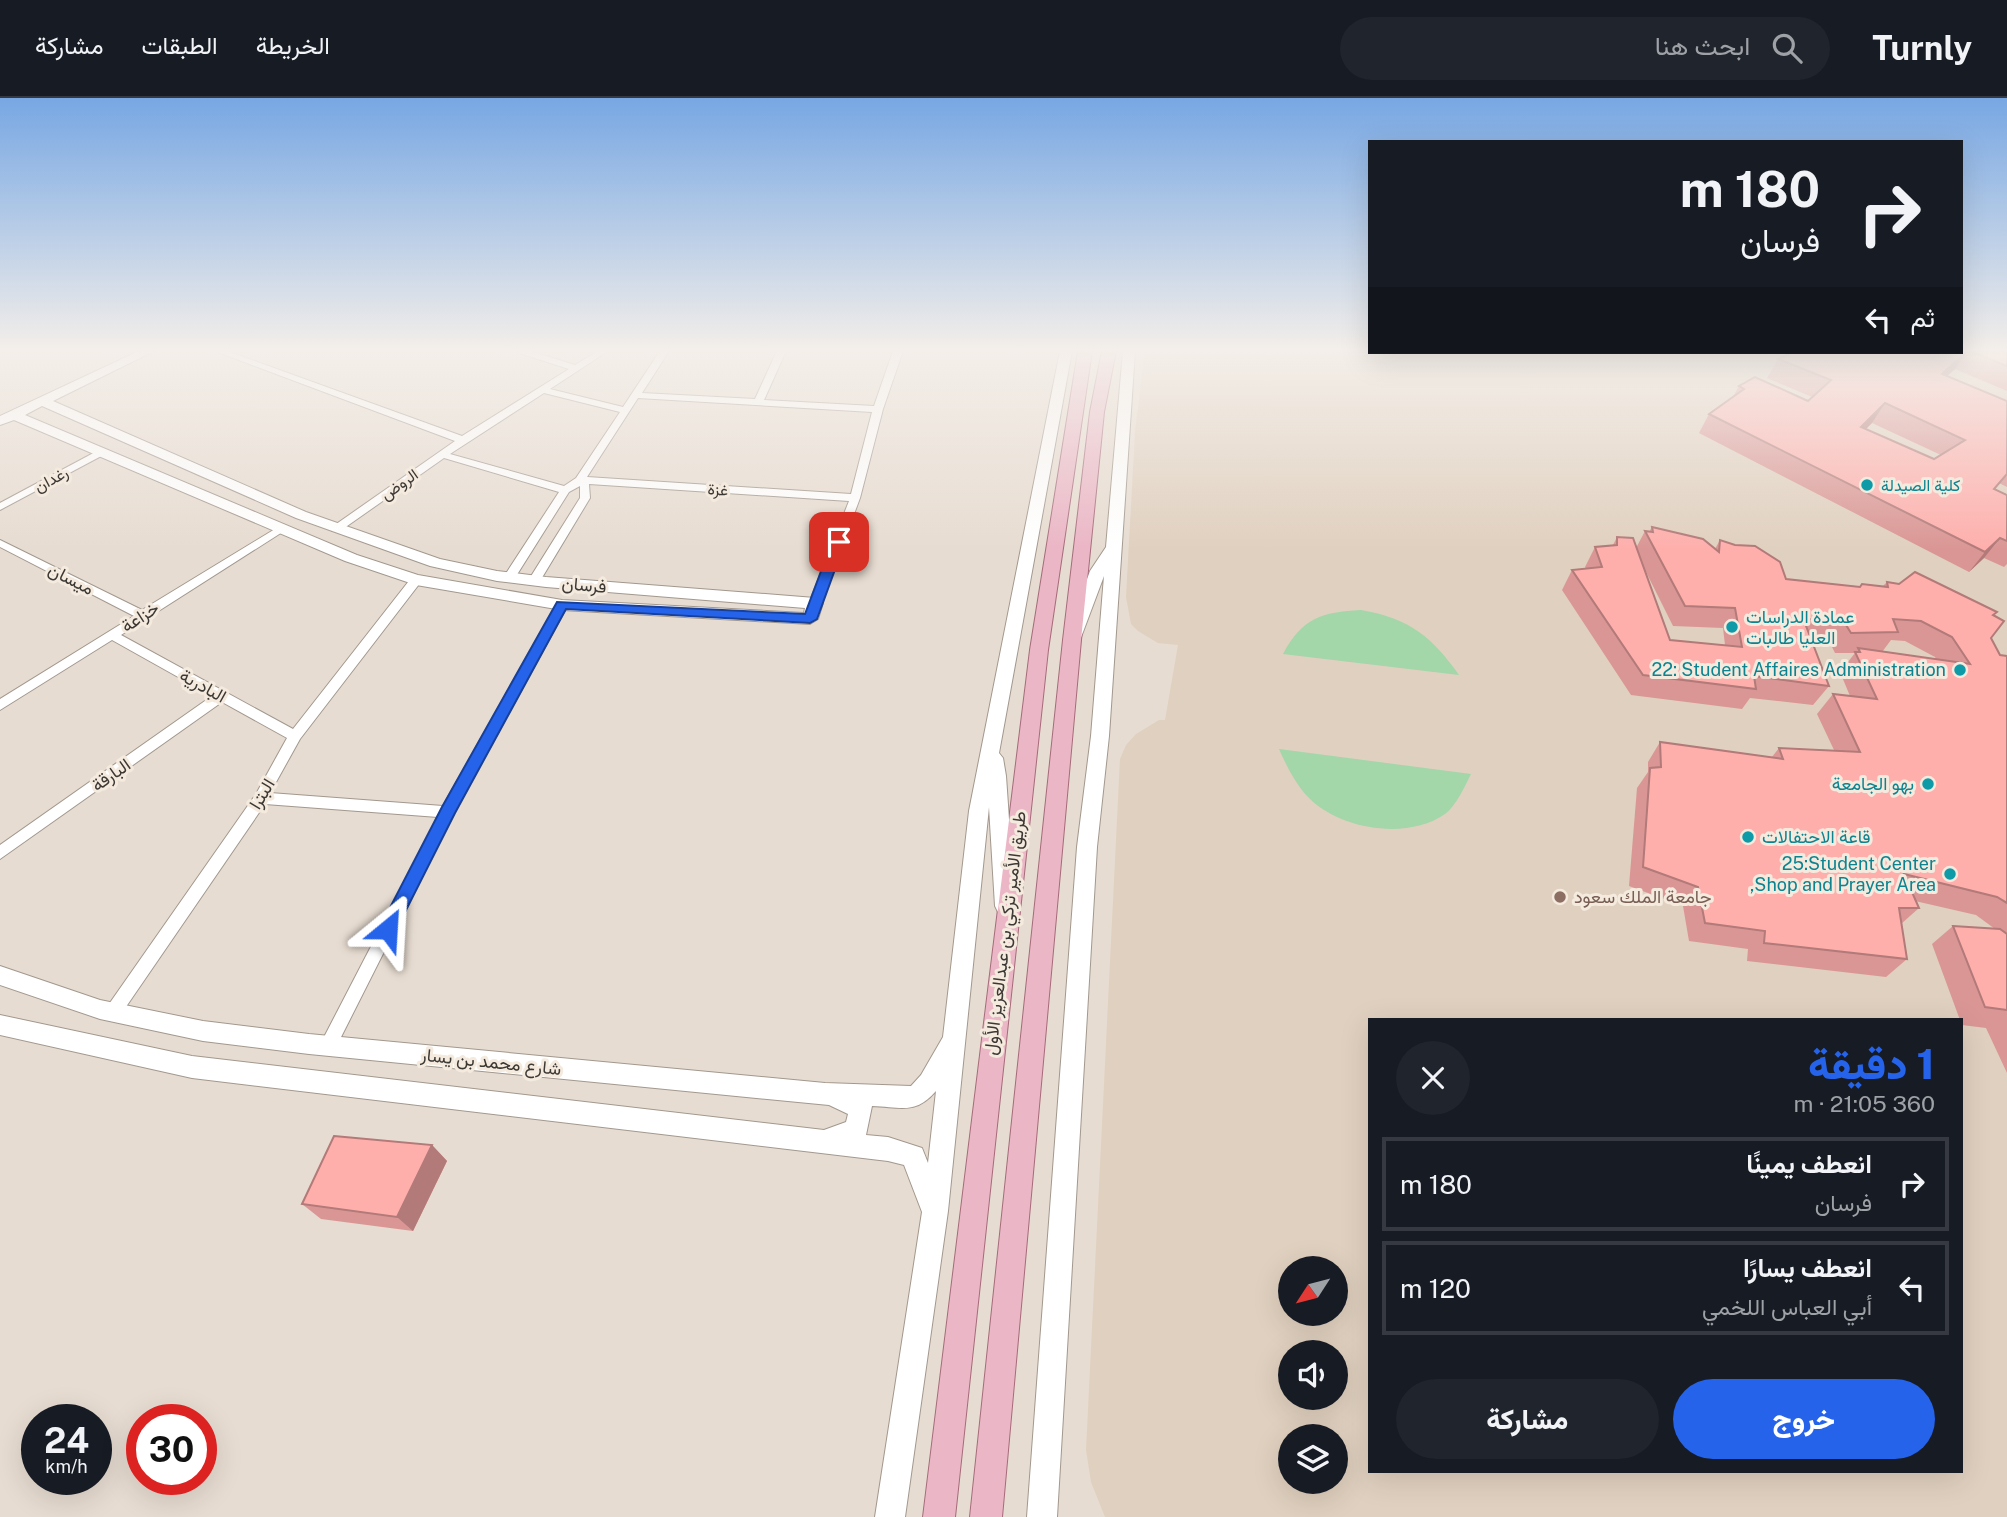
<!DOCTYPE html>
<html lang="ar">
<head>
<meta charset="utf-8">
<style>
  :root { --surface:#171b24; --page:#20242c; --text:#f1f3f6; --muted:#9ea1a6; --line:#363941; --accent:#2563eb }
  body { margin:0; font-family:"Public Sans",Vazirmatn,sans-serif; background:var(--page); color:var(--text); direction:rtl; height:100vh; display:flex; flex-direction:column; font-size:26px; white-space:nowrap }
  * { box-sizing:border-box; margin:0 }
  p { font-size:23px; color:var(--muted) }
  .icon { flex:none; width:38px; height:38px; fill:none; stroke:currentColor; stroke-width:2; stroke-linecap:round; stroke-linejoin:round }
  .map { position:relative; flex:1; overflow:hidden; direction:ltr }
  .drawer { position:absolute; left:1368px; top:920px; width:595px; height:455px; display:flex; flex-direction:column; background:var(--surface); border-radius:0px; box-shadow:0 7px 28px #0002; direction:rtl }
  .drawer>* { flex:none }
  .banner { position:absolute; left:1368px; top:42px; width:595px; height:214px; border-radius:0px; box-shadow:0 7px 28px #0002; direction:rtl; background:#171b24; color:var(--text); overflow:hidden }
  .needle { width:46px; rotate:234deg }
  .controls { position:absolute; left:1278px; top:1158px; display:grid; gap:14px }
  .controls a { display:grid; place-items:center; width:70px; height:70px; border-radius:50%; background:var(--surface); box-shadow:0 7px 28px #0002; font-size:35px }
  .speed { position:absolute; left:21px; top:1306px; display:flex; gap:14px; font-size:35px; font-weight:700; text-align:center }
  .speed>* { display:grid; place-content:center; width:91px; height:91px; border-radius:50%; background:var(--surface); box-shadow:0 7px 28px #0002; line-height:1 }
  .speed small { font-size:18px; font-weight:400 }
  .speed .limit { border:10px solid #d22; background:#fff; color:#111 }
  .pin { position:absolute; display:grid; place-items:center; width:60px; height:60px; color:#fff; margin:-30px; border-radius:14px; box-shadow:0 4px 10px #0006 }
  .me { position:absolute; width:77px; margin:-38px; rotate:27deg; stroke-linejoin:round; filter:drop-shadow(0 0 5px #0008) }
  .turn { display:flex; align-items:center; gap:24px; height:147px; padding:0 28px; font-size:32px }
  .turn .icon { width:91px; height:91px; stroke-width:2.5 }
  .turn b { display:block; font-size:49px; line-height:60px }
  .then { display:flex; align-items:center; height:66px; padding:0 28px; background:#0003; gap:14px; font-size:26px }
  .round { display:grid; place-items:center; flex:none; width:74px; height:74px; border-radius:37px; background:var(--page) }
  .overview { display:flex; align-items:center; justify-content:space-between; height:119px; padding:0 28px }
  h1 { font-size:42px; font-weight:800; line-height:52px; color:var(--accent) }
  .action { display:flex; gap:14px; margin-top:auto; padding:14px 28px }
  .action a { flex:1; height:80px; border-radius:42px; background:var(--accent); color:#fff; font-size:28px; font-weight:800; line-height:80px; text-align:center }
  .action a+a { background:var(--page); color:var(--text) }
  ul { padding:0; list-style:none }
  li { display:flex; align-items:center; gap:21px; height:94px; margin:0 14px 10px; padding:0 14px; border:4px solid var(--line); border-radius:0px }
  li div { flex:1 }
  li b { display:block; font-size:26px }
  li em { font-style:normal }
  header { display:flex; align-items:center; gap:42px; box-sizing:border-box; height:98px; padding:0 35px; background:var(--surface); border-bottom:2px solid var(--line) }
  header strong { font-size:33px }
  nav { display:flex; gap:38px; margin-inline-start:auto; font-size:24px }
  .search { width:490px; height:63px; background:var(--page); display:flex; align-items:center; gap:18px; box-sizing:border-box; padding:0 24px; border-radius:38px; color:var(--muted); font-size:26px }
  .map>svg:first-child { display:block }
  .built { fill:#e0d0bf; fill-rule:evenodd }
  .green { fill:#a3d6a9 }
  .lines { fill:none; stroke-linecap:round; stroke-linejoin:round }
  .street-casing { stroke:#a2988e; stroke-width:2 }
  .secondary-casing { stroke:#a2988e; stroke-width:2 }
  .primary-casing { stroke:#a56b7a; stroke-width:2 }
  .street { fill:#fff; fill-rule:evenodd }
  .secondary { fill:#fff; fill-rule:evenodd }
  .primary { fill:#ebb6c6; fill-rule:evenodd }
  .wall { fill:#da9694; fill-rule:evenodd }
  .shaded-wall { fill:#b27a78 }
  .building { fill:#feafac; stroke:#b27a78; stroke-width:2; fill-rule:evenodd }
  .route { fill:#2563eb; stroke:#184099; stroke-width:2 }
  .culture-dot { fill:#0f9aa8; stroke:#f4eade; stroke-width:2.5 }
  .education-dot { fill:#8d6e63; stroke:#f4eade; stroke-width:2.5 }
  .labels { text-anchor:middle; stroke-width:6; stroke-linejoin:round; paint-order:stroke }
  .far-street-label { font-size:16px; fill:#3c3834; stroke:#f4eade }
  .far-culture-label { font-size:16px; fill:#0d838f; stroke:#f4eade; text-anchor:start }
  .street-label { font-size:18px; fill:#3c3834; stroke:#f4eade }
  .culture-label { font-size:18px; fill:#0d838f; stroke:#f4eade; text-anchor:end }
  .education-label { font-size:18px; fill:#785e54; stroke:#f4eade; text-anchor:start }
</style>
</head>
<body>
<header>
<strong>Turnly</strong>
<div class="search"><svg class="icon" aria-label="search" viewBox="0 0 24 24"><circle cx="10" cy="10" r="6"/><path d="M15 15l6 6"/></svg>ابحث هنا</div>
<nav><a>الخريطة</a><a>الطبقات</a><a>مشاركة</a></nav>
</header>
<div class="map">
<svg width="2007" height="1419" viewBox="0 0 2007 1419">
  <rect width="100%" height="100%" fill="#e7dcd1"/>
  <path class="built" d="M 1145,253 L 2007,253 L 2007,1419 L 1105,1419 L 1091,1384 L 1086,1352 L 1120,661 L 1126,647 L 1136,636 L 1159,622 L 1165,622 L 1178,547 L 1158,545 L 1138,533 L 1131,526 L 1126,499 L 1135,334 ZM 1370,922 L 1962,922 L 1962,1374 L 1370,1374 ZM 1290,1171 L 1335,1171 L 1335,1216 L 1290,1216 ZM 1290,1255 L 1335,1255 L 1335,1300 L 1290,1300 ZM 1290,1339 L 1335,1339 L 1335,1384 L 1290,1384 Z"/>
  <g class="green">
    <path d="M 1361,512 C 1409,520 1432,539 1459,577 L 1283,556 C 1302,520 1322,514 1361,512 Z"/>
    <path d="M 1279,651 L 1471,676 C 1465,688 1456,708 1445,716 C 1408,742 1342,732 1310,701 C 1296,687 1287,669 1279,651 Z"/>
  </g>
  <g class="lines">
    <defs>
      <g id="street">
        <path d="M 215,253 L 227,253 L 462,338 L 569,271 L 519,255 L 518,253 L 530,253 L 575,267 L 598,253 L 608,253 L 550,291 L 623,309 L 660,253 L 669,253 L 642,295 L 755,301 L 777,253 L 786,253 L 764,302 L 874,308 L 893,253 L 903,253 L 883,311 L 860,400 L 821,505 L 815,509 L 809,505 L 849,403 L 589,386 L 590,400 L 540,483 L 534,487 L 528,483 L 580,400 L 580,388 L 569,394 L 513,483 L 509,484 L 503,480 L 559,394 L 444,360 L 340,433 L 332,433 L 332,429 L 455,343 ZM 544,295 L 620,314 L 576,380 L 564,388 L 450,356 ZM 638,300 L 872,314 L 851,396 L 587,379 Z"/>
        <path d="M 101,351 L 105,352 L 105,356 L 0,412 L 0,405 Z"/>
        <path d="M 280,428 L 286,431 L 284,433 L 121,537 L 293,631 L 412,479 L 420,479 L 420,485 L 300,641 L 270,695 L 443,708 L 556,507 L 562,503 L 568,507 L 454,715 L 334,953 L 328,955 L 322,953 L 320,948 L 322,943 L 438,719 L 265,706 L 119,919 L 113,921 L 107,919 L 105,914 L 107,909 L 256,696 L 287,640 L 222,604 L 0,761 L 0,747 L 212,598 L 112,542 L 0,612 L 0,601 L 134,518 L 0,449 L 0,442 L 142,512 Z"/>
      </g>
      <g id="secondary">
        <path d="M 139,253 L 154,253 L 53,303 L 306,414 L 440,461 L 497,473 L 546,479 L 815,500 L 823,505 L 818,521 L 810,526 L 562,512 L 416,487 L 345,463 L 14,322 L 0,327 L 0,318 ZM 42,308 L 296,420 L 430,468 L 497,483 L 546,489 L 805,510 L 804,515 L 562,502 L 418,477 L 357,457 L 25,317 Z"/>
        <path d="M 1060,253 L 1072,253 L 999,655 L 1003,660 L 1006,678 L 1015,808 L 1012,814 L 1005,817 L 998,814 L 995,808 L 989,709 L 948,1113 L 905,1419 L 875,1419 L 922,1114 L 904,1067 L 888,1063 L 192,980 L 0,937 L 0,917 L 192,958 L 824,1032 L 846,1024 L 848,1016 L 829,1007 L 309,956 L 203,943 L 100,921 L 0,887 L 0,868 L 100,902 L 203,923 L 309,936 L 825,985 L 911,988 L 921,977 L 943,939 L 969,713 ZM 936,993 L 928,1065 L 922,1050 L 888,1039 L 866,1037 L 872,1008 C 902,1009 915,1017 936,993 Z"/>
        <path d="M 1123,253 L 1135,253 L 1109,638 L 1097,749 L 1057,1419 L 1027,1419 L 1077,749 L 1091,638 L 1104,478 L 1080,542 L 1068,542 L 1066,538 L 1090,473 L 1106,449 Z"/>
      </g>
      <g id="primary">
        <path d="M 1078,253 L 1092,253 L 1048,552 L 955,1419 L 923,1419 L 1030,552 Z"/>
        <path d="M 1102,253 L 1116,253 L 1104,314 L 1081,542 L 1002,1419 L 970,1419 L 1063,542 L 1090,314 Z"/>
      </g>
    </defs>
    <use href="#street" class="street-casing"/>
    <use href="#secondary" class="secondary-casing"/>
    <use href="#primary" class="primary-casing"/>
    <use href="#street" class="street"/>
    <use href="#secondary" class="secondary"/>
    <use href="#primary" class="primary"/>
  </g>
  <g class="wall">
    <path d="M 1962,253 L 2007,253 L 2007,293 L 1955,271 L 1947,278 L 2007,303 L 2007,389 L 1999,385 L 1995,391 L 2007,397 L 2007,466 L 2004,469 L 1984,460 L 1969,474 L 1699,335 L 1709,316 L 1733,299 L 1739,288 L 1808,303 L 1812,299 L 1767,280 L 1778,261 L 1817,255 ZM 1872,325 L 1941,357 L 1934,361 L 1866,331 Z"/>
    <path d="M 1652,429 L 1715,451 L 1720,442 L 1786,481 L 1860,489 L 1883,488 L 1887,484 L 1994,518 L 1991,540 L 2000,557 L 2007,558 L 2007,975 L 1986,930 L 1962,927 L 1962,922 L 1960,922 L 1932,846 L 1953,828 L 1995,831 L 1976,817 L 1915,803 L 1919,810 L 1901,826 L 1907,861 L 1886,879 L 1747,863 L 1748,851 L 1689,843 L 1683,808 L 1629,788 L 1637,690 L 1648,674 L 1648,664 L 1660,644 L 1772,659 L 1779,650 L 1834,652 L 1817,616 L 1833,596 L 1850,598 L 1840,574 L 1855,555 L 1835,555 L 1831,547 L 1812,544 L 1829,588 L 1813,607 L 1750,600 L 1742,611 L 1631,597 L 1562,492 L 1572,472 L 1586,471 L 1585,469 L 1595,449 L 1613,447 L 1617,439 L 1636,450 L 1645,433 L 1649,434 ZM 1645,472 L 1673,528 L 1723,530 L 1725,547 L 1670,542 ZM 1891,542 L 1905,543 L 1935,559 L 1936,561 L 1882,554 Z"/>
    <path d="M 432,1047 L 447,1063 L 413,1133 L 321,1121 L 302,1106 Z"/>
  </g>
  <g class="shaded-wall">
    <path d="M 1968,253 L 1955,271 L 1928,295 L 1942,276 Z"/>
    <path d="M 1885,305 L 1872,325 L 1848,348 L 1861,329 Z"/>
    <path d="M 2000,440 L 1984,460 L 1969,474 L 1985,454 Z"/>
    <path d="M 432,1047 L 447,1063 L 413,1133 L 397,1119 Z"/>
  </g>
  <g class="building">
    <path d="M 1962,253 L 1967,253 L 1942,276 L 2007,303 L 2007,376 L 1994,391 L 2007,397 L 2007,443 L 2000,440 L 1985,454 L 1709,316 L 1744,291 L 1739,288 L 1755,279 L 1808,303 L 1831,282 L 1778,261 L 1793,254 L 1817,255 L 1819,254 L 1962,254 ZM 1885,305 L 1965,342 L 1934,361 L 1861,329 Z"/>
    <path d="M 1970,253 L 2007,253 L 2007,268 Z"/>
    <path d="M 1652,429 L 1703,441 L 1719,454 L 1720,442 L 1735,447 L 1755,448 L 1780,464 L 1786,481 L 1860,489 L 1862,486 L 1888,489 L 1887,484 L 1899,486 L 1915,474 L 1997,514 L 1993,517 L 2004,523 L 1991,540 L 2000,557 L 2007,558 L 2007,805 L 1997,799 L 1904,776 L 1919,810 L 1899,810 L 1907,861 L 1764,845 L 1765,833 L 1705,825 L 1698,789 L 1643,769 L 1650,670 L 1661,669 L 1660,644 L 1783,661 L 1779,650 L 1860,654 L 1833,596 L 1877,601 L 1855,554 L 1860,554 L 1858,550 L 1970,566 L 1952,539 L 1921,523 L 1893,521 L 1898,534 L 1851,535 L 1846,527 L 1803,520 L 1829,588 L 1754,578 L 1756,591 L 1643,577 L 1572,472 L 1602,469 L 1595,449 L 1617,447 L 1617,439 L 1633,440 L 1670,542 L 1742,549 L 1735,510 L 1685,508 L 1645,433 L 1653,434 Z"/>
    <path d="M 1953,828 L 2000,831 L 2007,836 L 2007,912 L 1985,909 Z"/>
    <path d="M 334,1038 L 432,1047 L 397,1119 L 302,1106 Z"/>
  </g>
  <linearGradient id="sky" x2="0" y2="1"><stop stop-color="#77a7e3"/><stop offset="0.56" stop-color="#f4efea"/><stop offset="1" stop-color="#f4efea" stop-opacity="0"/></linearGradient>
  <rect width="2007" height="451" fill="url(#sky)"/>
  <path class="route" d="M 839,440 L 845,444 L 817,521 L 810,525 L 566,511 L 455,715 L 394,836 L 388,838 L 381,836 L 379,831 L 442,709 L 557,504 L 805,516 L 832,444 Z"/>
  <g class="culture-dot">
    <circle cx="1867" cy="387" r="7"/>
    <circle cx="1732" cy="529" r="7"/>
    <circle cx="1960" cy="572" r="7"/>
    <circle cx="1928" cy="686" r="7"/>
    <circle cx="1748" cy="739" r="7"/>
    <circle cx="1950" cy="776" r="7"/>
  </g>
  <circle class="education-dot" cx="1560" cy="799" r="7"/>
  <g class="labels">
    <g class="far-street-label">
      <text transform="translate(51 381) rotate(-28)" y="6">رغدان</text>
      <text transform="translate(399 386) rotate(-35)" y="6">الروض</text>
      <text transform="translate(718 391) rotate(4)" y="6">غزة</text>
    </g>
    <g class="far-culture-label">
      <text x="1881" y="393">كلية الصيدلة</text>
    </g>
    <g class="street-label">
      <text transform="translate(71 481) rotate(27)" y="6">ميسان</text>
      <text transform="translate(584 487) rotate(5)" y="6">فرسان</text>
      <text transform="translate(140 519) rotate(-33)" y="6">خزاعة</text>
      <text transform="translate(203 588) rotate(29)" y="6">البادرية</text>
      <text transform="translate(111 677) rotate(-35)" y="6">البارقة</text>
      <text transform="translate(262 696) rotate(-59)" y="6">البترا</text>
      <text transform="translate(1005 835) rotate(-83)" y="6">طريق الأمير تركي بن عبدالعزيز الأول</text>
      <text transform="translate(491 964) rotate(6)" y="6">شارع محمد بن يسار</text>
    </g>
    <g class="culture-label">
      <text x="1746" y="525" text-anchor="start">عمادة الدراسات<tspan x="1746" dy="21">العليا طالبات</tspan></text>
      <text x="1946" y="578">22: Student Affaires Administration</text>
      <text x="1914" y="692">بهو الجامعة</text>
      <text x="1762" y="745" text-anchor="start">قاعة الاحتفالات</text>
      <text x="1936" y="772">25:Student Center<tspan x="1936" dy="21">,Shop and Prayer Area</tspan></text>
    </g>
    <g class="education-label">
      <text x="1574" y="805">جامعة الملك سعود</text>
    </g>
  </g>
</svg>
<div class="controls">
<a><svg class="needle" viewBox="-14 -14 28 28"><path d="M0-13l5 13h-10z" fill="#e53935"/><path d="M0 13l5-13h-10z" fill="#9ea1a6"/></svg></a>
<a><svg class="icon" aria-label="sound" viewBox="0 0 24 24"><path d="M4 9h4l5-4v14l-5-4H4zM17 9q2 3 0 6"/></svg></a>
<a><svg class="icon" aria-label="layers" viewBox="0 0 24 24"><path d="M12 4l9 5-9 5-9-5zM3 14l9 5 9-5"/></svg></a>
</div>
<div class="speed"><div>24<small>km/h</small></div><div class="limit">30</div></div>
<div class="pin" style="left:839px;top:444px;background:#d93025"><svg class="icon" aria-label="arrive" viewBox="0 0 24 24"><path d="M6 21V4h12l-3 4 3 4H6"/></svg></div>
<svg class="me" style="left:388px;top:831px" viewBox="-20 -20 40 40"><path d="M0-17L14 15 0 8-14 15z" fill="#2563eb" stroke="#fff" stroke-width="4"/></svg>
<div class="banner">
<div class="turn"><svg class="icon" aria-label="right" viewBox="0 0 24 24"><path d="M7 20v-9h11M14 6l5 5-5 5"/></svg><div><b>180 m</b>فرسان</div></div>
<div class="then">ثم<svg class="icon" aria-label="left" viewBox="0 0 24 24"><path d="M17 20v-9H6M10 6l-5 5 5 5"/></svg></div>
</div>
<section class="drawer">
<div class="overview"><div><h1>1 دقيقة</h1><p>360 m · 21:05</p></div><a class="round"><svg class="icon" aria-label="close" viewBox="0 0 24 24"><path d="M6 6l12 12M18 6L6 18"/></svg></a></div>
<ul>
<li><svg class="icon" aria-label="right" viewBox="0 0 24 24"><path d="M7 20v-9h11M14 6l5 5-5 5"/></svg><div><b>انعطف يمينًا</b><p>فرسان</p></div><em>180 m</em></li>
<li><svg class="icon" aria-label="left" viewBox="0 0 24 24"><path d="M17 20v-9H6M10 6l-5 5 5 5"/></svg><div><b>انعطف يسارًا</b><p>أبي العباس اللخمي</p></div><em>120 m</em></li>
</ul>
<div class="action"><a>خروج</a><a>مشاركة</a></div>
</section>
</div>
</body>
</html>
